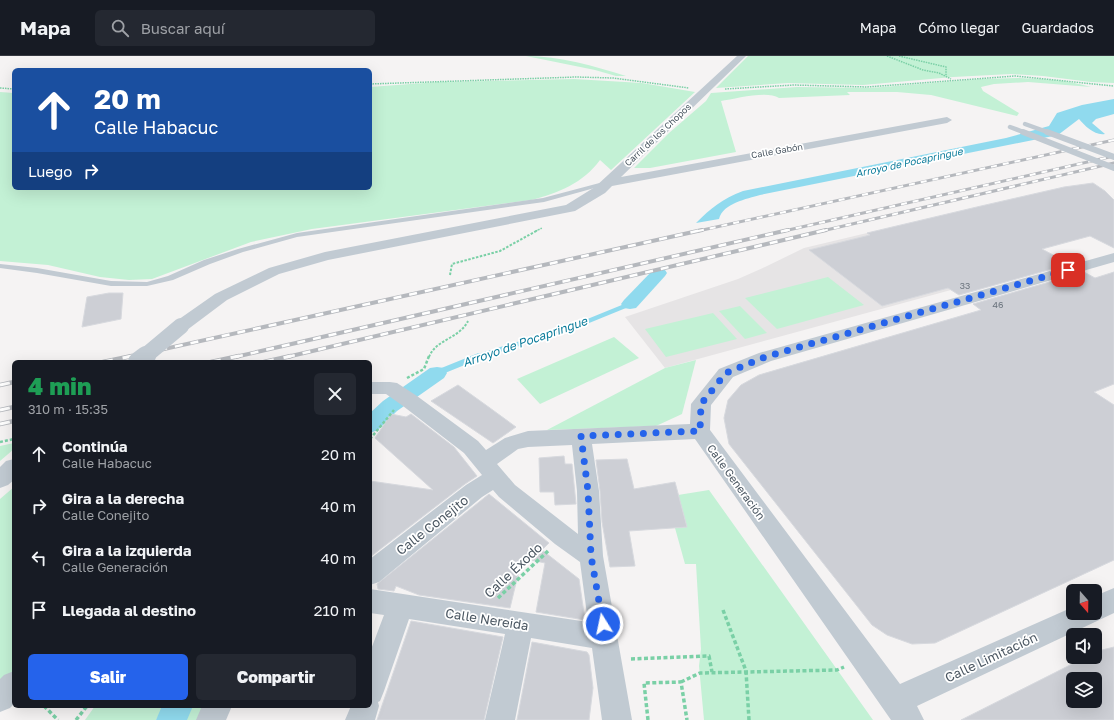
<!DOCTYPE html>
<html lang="es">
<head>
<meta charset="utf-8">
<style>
  :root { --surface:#171b24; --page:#242831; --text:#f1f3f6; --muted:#9ea1a6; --line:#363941; --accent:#2563eb }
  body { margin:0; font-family:"Golos Text",sans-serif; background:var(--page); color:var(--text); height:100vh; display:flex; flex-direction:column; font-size:15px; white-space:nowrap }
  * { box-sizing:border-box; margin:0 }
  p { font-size:13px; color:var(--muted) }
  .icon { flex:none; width:22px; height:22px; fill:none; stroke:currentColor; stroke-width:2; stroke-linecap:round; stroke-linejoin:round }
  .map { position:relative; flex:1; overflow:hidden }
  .details { position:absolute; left:12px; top:304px; width:360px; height:348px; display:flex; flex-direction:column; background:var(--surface); border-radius:6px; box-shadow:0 4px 16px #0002 }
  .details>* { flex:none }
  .banner { position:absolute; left:12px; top:12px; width:360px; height:122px; border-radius:6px; box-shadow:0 4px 16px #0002; background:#1a4fa0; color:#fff; overflow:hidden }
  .needle { width:26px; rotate:160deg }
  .buttons { position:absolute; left:1066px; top:528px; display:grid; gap:8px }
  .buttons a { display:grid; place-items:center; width:36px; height:36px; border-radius:6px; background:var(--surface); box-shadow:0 4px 16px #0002; font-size:20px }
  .pin { position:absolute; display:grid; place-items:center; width:34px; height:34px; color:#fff; margin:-17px; border-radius:8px; box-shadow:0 2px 6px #0006 }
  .me { position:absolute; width:44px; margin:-22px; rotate:350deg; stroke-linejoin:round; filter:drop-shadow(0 0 3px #0008) }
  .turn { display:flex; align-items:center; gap:14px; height:84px; padding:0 16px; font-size:18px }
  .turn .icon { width:52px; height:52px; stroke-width:2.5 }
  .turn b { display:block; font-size:28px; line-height:34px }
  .then { display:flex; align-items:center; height:38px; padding:0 16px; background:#0003; gap:8px; font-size:15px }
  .round { display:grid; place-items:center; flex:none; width:42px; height:42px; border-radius:6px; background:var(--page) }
  .overview { display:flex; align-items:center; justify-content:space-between; height:68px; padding:0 16px }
  h1 { font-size:24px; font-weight:800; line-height:30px; color:#1e9e55 }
  .button { display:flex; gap:8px; margin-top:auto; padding:8px 16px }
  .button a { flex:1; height:46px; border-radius:6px; background:var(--accent); color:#fff; font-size:16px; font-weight:800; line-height:46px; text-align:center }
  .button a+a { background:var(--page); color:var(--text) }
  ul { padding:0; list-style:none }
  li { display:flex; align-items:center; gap:12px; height:52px; padding:0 16px }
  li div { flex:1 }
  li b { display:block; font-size:15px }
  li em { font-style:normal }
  header { display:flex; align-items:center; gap:24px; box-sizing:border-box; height:56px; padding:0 20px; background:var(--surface); border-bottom:1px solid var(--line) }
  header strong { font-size:19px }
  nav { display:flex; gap:22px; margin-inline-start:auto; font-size:14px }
  .search { width:280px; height:36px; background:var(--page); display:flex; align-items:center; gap:10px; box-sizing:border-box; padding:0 14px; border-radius:6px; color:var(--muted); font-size:15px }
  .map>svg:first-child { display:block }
  .education { fill:#e6e4e5 }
  .green { fill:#c3f1d5 }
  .water { fill:#90daee }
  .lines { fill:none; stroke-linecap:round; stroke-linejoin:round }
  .stream-far1 { stroke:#90daee; stroke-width:4.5 }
  .stream { stroke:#90daee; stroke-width:6 }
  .canal { fill:#90daee; fill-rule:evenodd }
  .building { fill:#cdcfd5; stroke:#d7d9de; fill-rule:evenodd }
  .path-far3 { stroke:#7ad0a6; stroke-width:1.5; stroke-dasharray:1.5 1; stroke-linecap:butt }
  .path-far2 { stroke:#7ad0a6; stroke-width:2; stroke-dasharray:2.5 1.5; stroke-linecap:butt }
  .path-far1 { stroke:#7ad0a6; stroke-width:2.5; stroke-dasharray:3 2; stroke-linecap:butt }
  .path { stroke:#7ad0a6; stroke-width:3.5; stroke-dasharray:4 2.5; stroke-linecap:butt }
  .service { fill:#c1cad2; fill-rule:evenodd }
  .minor { fill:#c1cad2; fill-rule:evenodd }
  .rail-far2-casing { stroke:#b5b8bd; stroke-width:3 }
  .rail-far1-casing { stroke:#b5b8bd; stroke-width:4 }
  .rail-casing { stroke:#b5b8bd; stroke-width:4.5 }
  .rail-far2 { stroke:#fff; stroke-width:2; stroke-dasharray:6; stroke-linecap:butt }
  .rail-far1 { stroke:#fff; stroke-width:2.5; stroke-dasharray:8; stroke-linecap:butt }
  .rail { stroke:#fff; stroke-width:3; stroke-dasharray:10; stroke-linecap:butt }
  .service-bridge-far1 { stroke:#c1cad2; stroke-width:4.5 }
  .service-bridge { stroke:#c1cad2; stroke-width:6 }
  .minor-bridge-far1 { stroke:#c1cad2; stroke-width:16 }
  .minor-bridge { stroke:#c1cad2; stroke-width:20 }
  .route { stroke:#2563eb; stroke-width:7; stroke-dasharray:0 12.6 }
  .labels { text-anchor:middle; stroke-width:3.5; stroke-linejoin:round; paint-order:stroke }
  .far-street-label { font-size:9px; fill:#4a5661; stroke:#fff }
  .number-label { font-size:9px; fill:#6b747e }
  .far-water-label { font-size:10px; font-style:italic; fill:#0c7c9b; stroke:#fff }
  .street-label { font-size:11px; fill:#4a5661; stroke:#fff }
  .water-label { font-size:12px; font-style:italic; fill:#0c7c9b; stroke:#fff }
  .near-street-label { font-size:13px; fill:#4a5661; stroke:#fff }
</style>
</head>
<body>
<header>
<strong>Mapa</strong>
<div class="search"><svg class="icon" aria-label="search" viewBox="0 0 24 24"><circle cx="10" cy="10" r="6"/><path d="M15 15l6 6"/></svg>Buscar aquí</div>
<nav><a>Mapa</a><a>Cómo llegar</a><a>Guardados</a></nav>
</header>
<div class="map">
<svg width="1114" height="664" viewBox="0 0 1114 664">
  <rect width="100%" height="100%" fill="#f5f3f3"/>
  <path class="education" d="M 867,177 L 951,234 L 665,312 L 625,261 L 738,223 L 765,211 L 804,192 Z"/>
  <g class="green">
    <path d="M 526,0 C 560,0 594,10 626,20 L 616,20 L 595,14 Z"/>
    <path d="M 748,0 L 1114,0 L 1114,27 L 1091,26 L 1043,20 L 1011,18 L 953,21 L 863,29 L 788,27 L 716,32 Z"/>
    <path d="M 1019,22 C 1043,23 1068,24 1091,31 L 1028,26 L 994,28 L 981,31 L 983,35 L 1019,57 L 1017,60 L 931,39 L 897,36 L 847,36 L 850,39 L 779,42 C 767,34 735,43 721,45 L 736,96 L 650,112 L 634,112 L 669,77 L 706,45 L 711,37 L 797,31 L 870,32 L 982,23 Z"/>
    <path d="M 574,23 L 642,27 L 695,36 L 611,114 L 600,104 C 583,127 559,137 531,144 L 312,173 L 251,186 L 152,223 L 129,224 L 100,221 L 48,209 L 0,205 L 0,36 L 14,37 L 14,132 L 370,132 L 370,31 L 438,26 Z"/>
    <path d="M 828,221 L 864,249 L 777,273 L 745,242 Z"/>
    <path d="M 740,250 L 767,277 L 745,283 L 719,255 Z"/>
    <path d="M 713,257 L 737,283 L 666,301 L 645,273 Z"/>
    <path d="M 614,281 L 639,302 L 540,348 L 517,323 Z"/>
    <path d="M 696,304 L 682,358 L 656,370 L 547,374 L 665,312 Z"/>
    <path d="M 14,387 L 14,393 L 0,405 L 0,390 Z"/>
    <path d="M 14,431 L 14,616 L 0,630 L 0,443 Z"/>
    <path d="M 709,434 L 873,664 L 704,664 L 699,610 L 701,593 L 696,508 L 685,508 L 675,472 L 687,471 L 678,439 Z"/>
    <path d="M 95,650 L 164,650 L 156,664 L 85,664 Z"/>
    <path d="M 190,650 L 208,650 L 201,664 L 182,664 Z"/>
  </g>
  <path class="water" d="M 1114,43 L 1114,58 L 1096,63 L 1092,67 L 1105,78 C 1095,80 1085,70 1079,63 L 1058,79 L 760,139 C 747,143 723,147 719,163 L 696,167 C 711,152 722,143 743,135 L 1006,82 L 1049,70 L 1057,57 L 1082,49 Z"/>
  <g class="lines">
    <path class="stream-far1" d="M 476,301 L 576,270 L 630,248"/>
    <path class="stream" d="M 437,317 L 479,300"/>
    <g class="canal">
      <path d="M 659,212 L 665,214 L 667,217 L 665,220 L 636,252 L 630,253 L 624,252 L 621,248 L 624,244 L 653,214 Z"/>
      <path d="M 437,311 L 444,312 L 447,317 L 444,322 L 397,355 L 378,374 L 370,377 L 370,357 L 383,345 L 430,312 Z"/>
      <path d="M 162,650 L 193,650 L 187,664 L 156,664 Z"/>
    </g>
  </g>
  <g class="building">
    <path d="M 1093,127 L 1105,135 L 1114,144 L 1114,192 L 1090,180 L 1042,193 L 1070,208 L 959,239 L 948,232 L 882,250 L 809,194 L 870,179 L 867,177 L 981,150 L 1064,131 Z"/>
    <path d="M 1084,216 L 1095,222 L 1114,216 L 1114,328 L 1094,336 L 1114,349 L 1114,504 L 935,587 L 912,588 L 887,579 L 872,569 L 729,388 L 724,362 L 728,344 L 741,329 L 759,319 L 981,254 L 973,248 Z"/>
    <path d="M 109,237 L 123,237 L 121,263 L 82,271 L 87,241 Z"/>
    <path d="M 458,329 L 490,352 L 516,371 L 493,387 L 431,345 Z"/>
    <path d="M 391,358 L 406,361 L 411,358 L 454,391 L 477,420 L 465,428 L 370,501 L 370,425 L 433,434 L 375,382 Z"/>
    <path d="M 564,400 L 565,408 L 572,408 L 576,448 L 555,449 L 554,436 L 540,436 L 539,402 Z"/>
    <path d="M 627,403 L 634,433 L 675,426 L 687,471 L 629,475 L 635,510 L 610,511 L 602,466 L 600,435 L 596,404 Z"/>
    <path d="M 489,438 L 549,487 L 542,494 L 579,523 L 585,564 L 536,556 L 545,507 L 522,502 L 510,552 L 419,539 L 396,530 L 394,535 L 378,533 L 377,528 Z"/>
    <path d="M 411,565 L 503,581 L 484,664 L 377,664 Z"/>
    <path d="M 532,586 L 587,596 L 589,599 L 593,632 L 589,664 L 517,664 Z"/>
    <path d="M 1114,591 L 1114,664 L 961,664 L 1086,601 L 1095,601 L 1095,597 L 1102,594 ZM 1073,623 L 1095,623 L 1095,645 L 1073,645 Z"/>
  </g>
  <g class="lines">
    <g class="path-far3">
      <path d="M 887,0 L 923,14 L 939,17 L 951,23"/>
      <path d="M 899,0 L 946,11 L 946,20"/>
      <path d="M 370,28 L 576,21 L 613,22 L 689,32"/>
      <path d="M 0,32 L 14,33"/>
      <path d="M 725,33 L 794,29 L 867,31 L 1015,20 L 1114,30"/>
      <path d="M 536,175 L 542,172"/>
    </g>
    <g class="path-far2">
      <path d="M 450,219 L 452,208 L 500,195 L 538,174"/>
      <path d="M 429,301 C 436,283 459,283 468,265"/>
    </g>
    <g class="path-far1">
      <path d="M 407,322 L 424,313 L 429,300"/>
      <path d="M 370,383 L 394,354"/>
      <path d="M 0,386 L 14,383"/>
    </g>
    <g class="path">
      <path d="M 498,542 L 548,495"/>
      <path d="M 723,554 L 746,615 L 749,664"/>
      <path d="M 631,603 L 709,600 L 712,616"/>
      <path d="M 681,626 L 700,617 L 837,614 L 844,611"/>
      <path d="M 22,650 L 29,650"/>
      <path d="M 44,650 L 58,664"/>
      <path d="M 76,664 L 87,650"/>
      <path d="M 648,664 L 644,627 L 681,626 L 687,664"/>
    </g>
    <path class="service" d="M 607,125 L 609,126 L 609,128 L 544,146 L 297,181 L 243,196 L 210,208 L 173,224 L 147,230 L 111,230 L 37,217 L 0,212 L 0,208 L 37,212 L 111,225 L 147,226 L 168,220 L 204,204 L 238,193 L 297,177 L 543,142 Z"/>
    <g class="minor">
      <path d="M 737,0 L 746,0 L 621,121 L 947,61 L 952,64 L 947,67 L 612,130 L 605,137 L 575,155 L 328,204 L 279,218 L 227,244 L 187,274 L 181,275 L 175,274 L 172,270 L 175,266 L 215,238 L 269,212 L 325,196 L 566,149 L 595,131 Z"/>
      <path d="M 1114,197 L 1114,206 L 771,305 L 733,321 L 711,349 L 710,374 L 900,628 L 1073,551 L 1073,557 L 1095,557 L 1095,540 L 1114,532 L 1114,557 L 917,650 L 924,664 L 891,664 L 695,383 L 592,388 L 599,435 L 603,500 L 632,664 L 602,664 L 592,592 L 531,582 L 515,664 L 485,664 L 505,578 L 409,563 L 384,635 L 380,645 L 378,646 L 379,650 L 375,664 L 345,664 L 351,650 L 370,650 L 370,596 L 384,559 L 370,557 L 370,533 L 588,566 L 580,506 L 555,488 L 499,441 L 493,434 L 482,441 L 379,526 L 370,529 L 370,503 L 466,429 L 482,419 L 464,397 L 403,350 L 386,338 L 370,338 L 370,326 L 390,326 L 397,327 L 417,340 L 478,385 L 486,394 L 505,382 L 528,375 L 690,368 L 691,348 L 719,313 L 759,297 ZM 572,389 L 577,435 L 578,478 L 515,429 L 497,408 L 518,393 L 528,391 Z"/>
      <path d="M 14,403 L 14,424 L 8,429 L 0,432 L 0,411 L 6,405 Z"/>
      <path d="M 14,615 L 14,648 L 10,652 L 0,656 L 0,623 L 4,619 Z"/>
      <path d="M 202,650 L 232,650 L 226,664 L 196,664 Z"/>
    </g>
    <defs>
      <g id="rail-far2">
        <path d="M 698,175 L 1114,84"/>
        <path d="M 784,175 L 1114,100"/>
        <path d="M 822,175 L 1114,107"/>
      </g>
      <g id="rail-far1">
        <path d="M 128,301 L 702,174"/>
        <path d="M 235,301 L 788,174"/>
        <path d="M 287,301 L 826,174"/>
      </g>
      <g id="rail">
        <path d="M 103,306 L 132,300"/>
        <path d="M 211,306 L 239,300"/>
        <path d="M 264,306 L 291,300"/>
        <path d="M 0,329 L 14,326"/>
        <path d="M 0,354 L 14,351"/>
        <path d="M 0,368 L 14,365"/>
      </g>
    </defs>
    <use href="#rail-far2" class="rail-far2-casing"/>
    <use href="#rail-far1" class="rail-far1-casing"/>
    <use href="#rail" class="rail-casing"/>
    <use href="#rail-far2" class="rail-far2"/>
    <use href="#rail-far1" class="rail-far1"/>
    <use href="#rail" class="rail"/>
    <g class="service-bridge-far1">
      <path d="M 1025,68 L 1050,77"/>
      <path d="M 1010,71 L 1026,77"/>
    </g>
    <g class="service-bridge">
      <path d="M 1023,76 L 1114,112"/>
      <path d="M 1047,76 L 1114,101"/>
    </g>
    <path class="minor-bridge-far1" d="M 144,301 L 181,270"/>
    <path class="minor-bridge" d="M 138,306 L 146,300"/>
  </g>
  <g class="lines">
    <path class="route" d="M 603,568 L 591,500 L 588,435 L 581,380 L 700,375 L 701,348 L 726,317 L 765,301 L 1068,214"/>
  </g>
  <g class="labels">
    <g class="far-street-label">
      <text transform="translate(658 79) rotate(-43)" y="3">Carril de los Chopos</text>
      <text transform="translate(777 95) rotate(-10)" y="3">Calle Gabón</text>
    </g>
    <g class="number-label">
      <text x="965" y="233">33</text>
      <text x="998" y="252">46</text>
    </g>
    <g class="far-water-label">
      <text transform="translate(909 106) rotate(-12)" y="4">Arroyo de Pocapringue</text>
    </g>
    <g class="street-label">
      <text transform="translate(736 426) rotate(54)" y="4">Calle Generación</text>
    </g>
    <g class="water-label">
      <text transform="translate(525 286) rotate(-19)" y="4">Arroyo de Pocapringue</text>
    </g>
    <g class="near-street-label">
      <text transform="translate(432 469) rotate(-38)" y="5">Calle Conejito</text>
      <text transform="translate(513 514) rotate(-43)" y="5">Calle Éxodo</text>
      <text transform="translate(487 563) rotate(9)" y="5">Calle Nereida</text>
      <text transform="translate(991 601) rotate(-25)" y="5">Calle Limitación</text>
    </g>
  </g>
</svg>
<div class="buttons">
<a><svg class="needle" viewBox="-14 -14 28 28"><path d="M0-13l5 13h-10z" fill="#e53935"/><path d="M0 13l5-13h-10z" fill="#9ea1a6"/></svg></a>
<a><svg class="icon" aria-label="sound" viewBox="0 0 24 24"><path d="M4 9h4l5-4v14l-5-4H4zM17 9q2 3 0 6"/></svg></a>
<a><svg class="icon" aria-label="layers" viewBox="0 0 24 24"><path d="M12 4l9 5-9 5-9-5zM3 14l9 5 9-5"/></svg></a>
</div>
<div class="pin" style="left:1068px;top:214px;background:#d93025"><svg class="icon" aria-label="arrive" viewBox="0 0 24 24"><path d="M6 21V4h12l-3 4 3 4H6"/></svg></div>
<svg class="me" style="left:603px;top:568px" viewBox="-20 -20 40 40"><circle r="17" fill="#2563eb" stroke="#fff" stroke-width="3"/><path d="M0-11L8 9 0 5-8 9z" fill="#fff"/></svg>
<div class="banner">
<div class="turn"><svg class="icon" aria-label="ahead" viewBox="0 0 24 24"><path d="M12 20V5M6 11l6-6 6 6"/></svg><div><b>20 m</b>Calle Habacuc</div></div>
<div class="then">Luego<svg class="icon" aria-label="right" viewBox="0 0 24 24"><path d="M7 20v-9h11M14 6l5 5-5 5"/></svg></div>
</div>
<section class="details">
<div class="overview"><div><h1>4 min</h1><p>310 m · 15:35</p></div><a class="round"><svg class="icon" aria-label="close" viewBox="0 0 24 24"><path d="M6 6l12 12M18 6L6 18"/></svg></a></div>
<ul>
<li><svg class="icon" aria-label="ahead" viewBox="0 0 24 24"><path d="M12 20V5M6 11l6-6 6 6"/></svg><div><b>Continúa</b><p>Calle Habacuc</p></div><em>20 m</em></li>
<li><svg class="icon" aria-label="right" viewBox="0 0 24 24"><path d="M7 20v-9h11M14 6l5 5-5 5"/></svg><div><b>Gira a la derecha</b><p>Calle Conejito</p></div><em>40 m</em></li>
<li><svg class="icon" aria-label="left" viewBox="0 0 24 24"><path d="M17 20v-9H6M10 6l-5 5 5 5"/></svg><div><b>Gira a la izquierda</b><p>Calle Generación</p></div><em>40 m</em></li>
<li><svg class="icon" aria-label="arrive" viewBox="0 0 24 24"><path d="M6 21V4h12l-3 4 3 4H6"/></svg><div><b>Llegada al destino</b></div><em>210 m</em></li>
</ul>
<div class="button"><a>Salir</a><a>Compartir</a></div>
</section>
</div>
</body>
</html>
